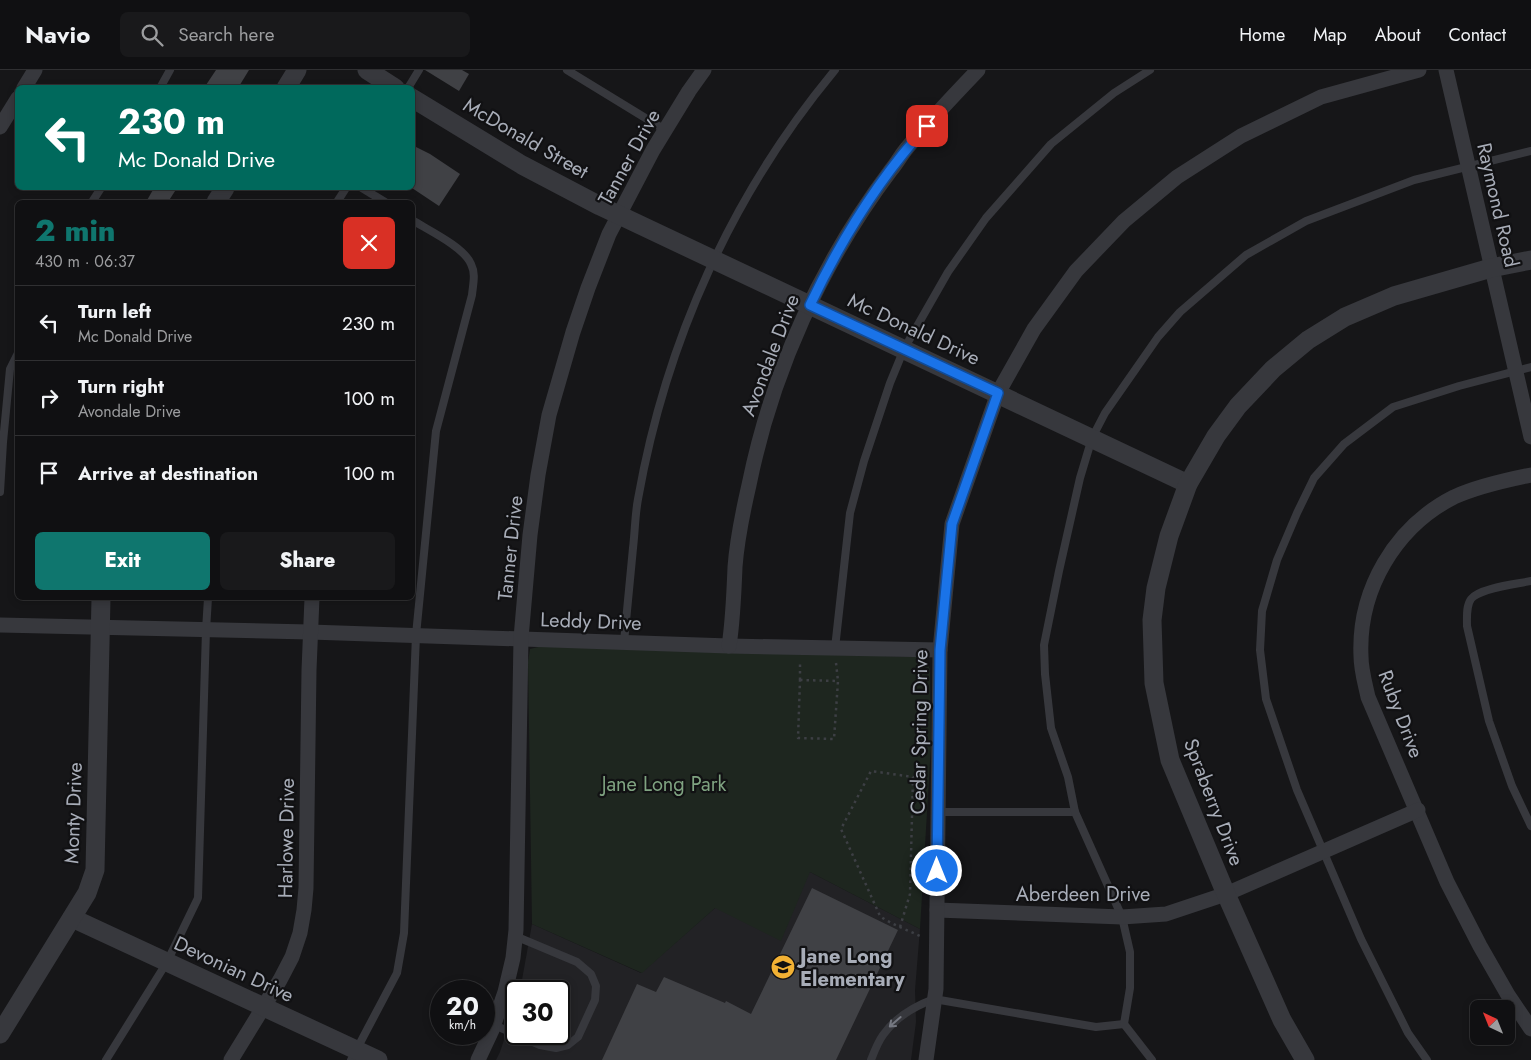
<!DOCTYPE html>
<html lang="en">
<head>
<meta charset="utf-8">
<style>
  :root { --surface:#101012; --page:#19191b; --text:#f1f3f6; --muted:#9c9d9f; --line:#303032; --accent:#0f766e }
  body { margin:0; font-family:Jost,sans-serif; background:var(--page); color:var(--text); height:100vh; display:flex; flex-direction:column; font-size:19px; white-space:nowrap }
  * { box-sizing:border-box; margin:0 }
  p { font-size:16px; color:var(--muted) }
  .icon { flex:none; width:28px; height:28px; fill:none; stroke:currentColor; stroke-width:2; stroke-linecap:round; stroke-linejoin:round }
  .map { position:relative; flex:1; overflow:hidden }
  .drawer { position:absolute; left:15px; top:130px; width:400px; height:400px; display:flex; flex-direction:column; background:var(--surface); border-radius:8px; box-shadow:0 2px 8px #0003,0 0 0 1px var(--line) }
  .drawer>* { flex:none }
  .guide { position:absolute; left:15px; top:15px; width:400px; height:105px; border-radius:8px; box-shadow:0 2px 8px #0003,0 0 0 1px var(--line); background:#00695c; color:#fff; overflow:hidden }
  .needle { width:32px; rotate:317deg }
  .buttons { position:absolute; left:1470px; top:930px; display:grid; gap:10px }
  .buttons a { display:grid; place-items:center; width:45px; height:45px; border-radius:8px; background:var(--surface); box-shadow:0 2px 8px #0003,0 0 0 1px var(--line); font-size:25px }
  .speed { position:absolute; left:430px; top:910px; display:flex; gap:10px; font-size:25px; font-weight:700; text-align:center }
  .speed>* { display:grid; place-content:center; width:65px; height:65px; border-radius:50%; background:var(--surface); box-shadow:0 2px 8px #0003,0 0 0 1px var(--line); line-height:1 }
  .speed small { font-size:12px; font-weight:400 }
  .speed .limit { border:2px solid #111; border-radius:8px; background:#fff; color:#111 }
  .pin { position:absolute; display:grid; place-items:center; width:42px; height:42px; color:#fff; margin:-21px; border-radius:10px; box-shadow:0 2px 8px #0006 }
  .me { position:absolute; width:55px; margin:-28px; rotate:0deg; stroke-linejoin:round; filter:drop-shadow(0 0 4px #0008) }
  .turn { display:flex; align-items:center; gap:18px; height:105px; padding:0 20px; font-size:22px }
  .turn .icon { width:65px; height:65px; stroke-width:2.5 }
  .turn b { display:block; font-size:35px; line-height:42px }
  .round { display:grid; place-items:center; flex:none; width:52px; height:52px; border-radius:8px; background:var(--page) }
  .headline { display:flex; align-items:center; justify-content:space-between; height:85px; padding:0 20px }
  h1 { font-size:30px; font-weight:800; line-height:38px; color:var(--accent) }
  .cta { display:flex; gap:10px; margin-top:auto; padding:10px 20px }
  .cta a { flex:1; height:58px; border-radius:8px; background:var(--accent); color:#fff; font-size:20px; font-weight:800; line-height:58px; text-align:center }
  .cta a+a { background:var(--page); color:var(--text) }
  ul { padding:0; list-style:none }
  li { display:flex; align-items:center; gap:15px; height:75px; padding:0 20px; border-top:1px solid var(--line) }
  li div { flex:1 }
  li b { display:block; font-size:19px }
  li em { font-style:normal }
  header { display:flex; align-items:center; gap:30px; box-sizing:border-box; height:70px; padding:0 25px; background:var(--surface); border-bottom:1px solid var(--line) }
  header strong { font-size:24px }
  nav { display:flex; gap:28px; margin-inline-start:auto; font-size:18px }
  .search { width:350px; height:45px; background:var(--page); display:flex; align-items:center; gap:12px; box-sizing:border-box; padding:0 18px; border-radius:8px; color:var(--muted); font-size:19px }
  .map>svg:first-child { display:block }
  .built { fill:#222225 }
  .green { fill:#1e261f }
  .building { fill:#404145 }
  .lines { fill:none; stroke-linecap:round; stroke-linejoin:round }
  .path { stroke:#3d3f44; stroke-width:2.5; stroke-dasharray:2.5 4; stroke-linecap:butt }
  .service { stroke:#37383d; stroke-width:8 }
  .minor { stroke:#37383d; stroke-width:15 }
  .tertiary { stroke:#37383d; stroke-width:19 }
  .oneway { stroke:#757881 }
  .route-casing { stroke:#114b97; stroke-width:12 }
  .route { stroke:#1a73e8; stroke-width:9 }
  .labels { text-anchor:middle; stroke-width:4.5; stroke-linejoin:round; paint-order:stroke }
  .street-label { font-size:20px; fill:#a8adb8; stroke:#111113 }
  .park-label { font-size:20px; fill:#7fa381; stroke:#111113 }
  .poi-label { font-size:20px; font-weight:bold; fill:#a8adb8; stroke:#111113; text-anchor:start }
</style>
</head>
<body>
<header>
<strong>Navio</strong>
<div class="search"><svg class="icon" aria-label="search" viewBox="0 0 24 24"><circle cx="10" cy="10" r="6"/><path d="M15 15l6 6"/></svg>Search here</div>
<nav><a>Home</a><a>Map</a><a>About</a><a>Contact</a></nav>
</header>
<div class="map">
<svg width="1531" height="990" viewBox="0 0 1531 990">
  <rect width="100%" height="100%" fill="#161618"/>
  <path class="built" d="M 810,802 L 920,859 L 915,920 L 916,952 L 911,990 L 496,990 L 500,982 L 516,934 L 516,964 L 559,964 L 559,921 L 520,921 L 532,854 L 641,903 L 715,838 Z"/>
  <path class="green" d="M 542,576 L 919,587 L 927,591 L 930,600 L 931,676 L 920,859 L 810,802 L 781,871 L 715,838 L 642,903 L 532,854 L 528,592 L 530,579 Z"/>
  <g class="building">
    <path d="M 216,0 L 249,0 L 238,18 L 204,18 Z"/>
    <path d="M 425,0 L 462,0 L 469,4 L 459,21 Z"/>
    <path d="M 412,75 L 430,84 L 460,104 L 439,136 L 412,118 Z"/>
    <path d="M 154,118 L 177,118 L 168,132 L 146,132 Z"/>
    <path d="M 812,818 L 898,860 L 836,990 L 602,990 L 637,914 L 656,922 L 664,907 L 725,933 L 726,931 L 751,944 Z"/>
  </g>
  <g class="lines">
    <g class="path">
      <path d="M 836,593 L 838,611"/>
      <path d="M 800,610 L 838,611 L 834,669 L 798,668 Z"/>
      <path d="M 800,610 L 800,592"/>
      <path d="M 900,857 L 910,824 L 913,707 L 871,701 L 841,759 L 880,846 C 892,855 908,860 922,867"/>
    </g>
    <g class="service">
      <path d="M 567,0 L 665,60"/>
      <path d="M 160,18 L 170,0"/>
      <path d="M 408,18 L 419,0"/>
      <path d="M 362,118 L 385,132"/>
      <path d="M 92,132 L 101,118"/>
      <path d="M 337,132 L 346,118"/>
      <path d="M 0,422 L 3,372 L 10,299 L 18,283"/>
      <path d="M 1531,511 C 1517,514 1479,518 1471,529 C 1466,536 1467,547 1467,556 L 1489,651 L 1512,716 L 1531,756"/>
      <path d="M 624,572 C 627,540 630,509 633,478 C 635,461 635,445 638,429 C 666,271 732,124 835,0"/>
      <path d="M 835,578 L 850,443 L 864,391 L 890,313 L 904,279 L 948,202 L 986,148 L 1051,74 L 1114,23 L 1150,0"/>
      <path d="M 937,742 L 1075,742"/>
      <path d="M 494,955 L 540,975 L 556,978 L 568,975 L 578,967 L 595,930 L 596,916 L 591,904 L 577,892 L 515,866"/>
      <path d="M 106,990 L 167,892 L 198,828 L 206,560 L 208,528"/>
      <path d="M 351,990 L 397,903 L 404,863 L 416,565 L 436,361 L 472,225 C 473,214 476,204 471,194 C 464,177 428,160 412,150"/>
      <path d="M 871,990 C 874,982 878,972 883,965 C 895,948 915,936 934,929 L 1096,957 L 1124,954"/>
      <path d="M 1152,990 L 1124,954 L 1130,918 L 1130,882 L 1122,847 L 1075,742 L 1068,707 L 1051,658 L 1045,604 L 1044,575 L 1059,501 L 1080,408 L 1092,368 L 1105,343 L 1158,267 L 1180,242 L 1246,185 L 1306,151 L 1414,110 L 1531,81"/>
      <path d="M 1427,990 L 1408,963 L 1361,869 L 1297,720 L 1266,629 L 1260,580 L 1262,541 L 1277,490 L 1297,443 L 1314,408 L 1344,374 L 1393,337 L 1459,316 L 1531,297"/>
    </g>
    <g class="minor">
      <path d="M 1446,0 L 1531,367"/>
      <path d="M 24,18 L 35,0"/>
      <path d="M 0,57 L 18,28"/>
      <path d="M 1531,405 C 1506,410 1478,416 1454,427 C 1395,457 1358,520 1361,586 C 1361,600 1365,613 1368,627 L 1447,812 L 1480,876 L 1508,925 L 1531,959"/>
      <path d="M 0,555 L 310,562 L 729,576 L 940,580"/>
      <path d="M 729,576 C 733,550 734,523 735,497 C 737,470 743,441 749,415 C 772,301 822,192 891,100 C 897,93 901,85 907,78 C 929,51 954,25 978,0"/>
      <path d="M 937,840 L 1122,847 L 1166,844 L 1226,824 L 1418,740"/>
      <path d="M 231,990 L 280,910 L 292,887 L 300,863 L 304,840 L 306,818 L 309,600 L 312,528"/>
      <path d="M 478,990 L 492,960 L 505,922 L 513,888 L 516,860 L 521,568 L 530,465 L 538,405 L 549,345 L 573,262 L 588,218 L 609,164 L 653,80 L 689,21 L 704,0"/>
      <path d="M 926,990 L 936,919 L 940,580 L 952,454 L 998,323 L 1034,259 L 1076,201 L 1124,151 L 1177,107 L 1241,66 L 1321,27 L 1419,0"/>
    </g>
    <g class="tertiary">
      <path d="M 367,0 L 395,18"/>
      <path d="M 286,18 L 297,0"/>
      <path d="M 412,28 L 522,95 L 600,136 L 1188,414"/>
      <path d="M 216,132 L 225,118"/>
      <path d="M 72,848 L 378,990"/>
      <path d="M 0,964 L 87,823 L 95,800 L 101,528"/>
      <path d="M 1305,990 L 1282,950 L 1226,824 L 1170,690 L 1154,613 L 1152,550 L 1156,518 L 1169,466 L 1188,414 L 1216,366 L 1238,336 L 1273,299 L 1308,270 L 1345,247 L 1394,226 L 1491,198 L 1531,190"/>
    </g>
  </g>
  <defs><path id="oneway-shaft" d="M-6 0H5M1.5-3L5.5 0L1.5 3" fill="none" stroke-width="1.6" stroke-linecap="round" stroke-linejoin="round" transform="scale(1.25)"/></defs>
  <use class="oneway" href="#oneway-shaft" transform="translate(895 952) rotate(139)"/>
  <g class="lines">
    <defs>
      <path id="route" d="M 927,56 C 878,109 841,170 810,235 L 998,323 L 952,454 L 940,580 L 937,801"/>
    </defs>
    <use href="#route" class="route-casing"/>
    <use href="#route" class="route"/>
  </g>
  <defs>
    <symbol id="school-disc" viewBox="-11 -11 22 22"><circle r="9.5" fill="#f2b134" stroke="#111113"/><path d="M0-5L7-2L0 1L-7-2ZM-4 1L0 2.5L4 1V4Q0 6-4 4Z" fill="#111"/></symbol>
  </defs>
  <g fill-rule="evenodd">
    <use href="#school-disc" x="769" y="883" width="28" height="28"/>
  </g>
  <g class="labels">
    <g class="street-label">
      <text transform="translate(526 68) rotate(30)" y="7">McDonald Street</text>
      <text transform="translate(629 87) rotate(-61)" y="7">Tanner Drive</text>
      <text transform="translate(1498 135) rotate(77)" y="7">Raymond Road</text>
      <text transform="translate(914 259) rotate(25)" y="7">Mc Donald Drive</text>
      <text transform="translate(770 285) rotate(-69)" y="7">Avondale Drive</text>
      <text transform="translate(510 478) rotate(-84)" y="7">Tanner Drive</text>
      <text transform="translate(591 551) rotate(2)" y="7">Leddy Drive</text>
      <text transform="translate(1401 644) rotate(69)" y="7">Ruby Drive</text>
      <text transform="translate(919 662) rotate(-89)" y="7">Cedar Spring Drive</text>
      <text transform="translate(1214 732) rotate(69)" y="7">Spraberry Drive</text>
      <text transform="translate(73 743) rotate(-88)" y="7">Monty Drive</text>
      <text transform="translate(286 768) rotate(-89)" y="7">Harlowe Drive</text>
      <text x="1083" y="831">Aberdeen Drive</text>
      <text transform="translate(234 899) rotate(25)" y="7">Devonian Drive</text>
    </g>
    <g class="park-label">
      <text x="664" y="721">Jane Long Park</text>
    </g>
    <g class="poi-label">
      <text x="800" y="893">Jane Long<tspan x="800" dy="23">Elementary</tspan></text>
    </g>
  </g>
</svg>
<div class="buttons">
<a><svg class="needle" viewBox="-14 -14 28 28"><path d="M0-13l5 13h-10z" fill="#e53935"/><path d="M0 13l5-13h-10z" fill="#9c9d9f"/></svg></a>
</div>
<div class="speed"><div>20<small>km/h</small></div><div class="limit">30</div></div>
<div class="pin" style="left:927px;top:56px;background:#d93025"><svg class="icon" aria-label="arrive" viewBox="0 0 24 24"><path d="M6 21V4h12l-3 4 3 4H6"/></svg></div>
<svg class="me" style="left:937px;top:801px" viewBox="-20 -20 40 40"><circle r="17" fill="#1a73e8" stroke="#fff" stroke-width="3"/><path d="M0-11L8 9 0 5-8 9z" fill="#fff"/></svg>
<div class="guide">
<div class="turn"><svg class="icon" aria-label="left" viewBox="0 0 24 24"><path d="M17 20v-9H6M10 6l-5 5 5 5"/></svg><div><b>230 m</b>Mc Donald Drive</div></div>
</div>
<section class="drawer">
<div class="headline"><div><h1>2 min</h1><p>430 m · 06:37</p></div><a class="round" style="background:#d93025;color:#fff"><svg class="icon" aria-label="close" viewBox="0 0 24 24"><path d="M6 6l12 12M18 6L6 18"/></svg></a></div>
<ul>
<li><svg class="icon" aria-label="left" viewBox="0 0 24 24"><path d="M17 20v-9H6M10 6l-5 5 5 5"/></svg><div><b>Turn left</b><p>Mc Donald Drive</p></div><em>230 m</em></li>
<li><svg class="icon" aria-label="right" viewBox="0 0 24 24"><path d="M7 20v-9h11M14 6l5 5-5 5"/></svg><div><b>Turn right</b><p>Avondale Drive</p></div><em>100 m</em></li>
<li><svg class="icon" aria-label="arrive" viewBox="0 0 24 24"><path d="M6 21V4h12l-3 4 3 4H6"/></svg><div><b>Arrive at destination</b></div><em>100 m</em></li>
</ul>
<div class="cta"><a>Exit</a><a>Share</a></div>
</section>
</div>
</body>
</html>
